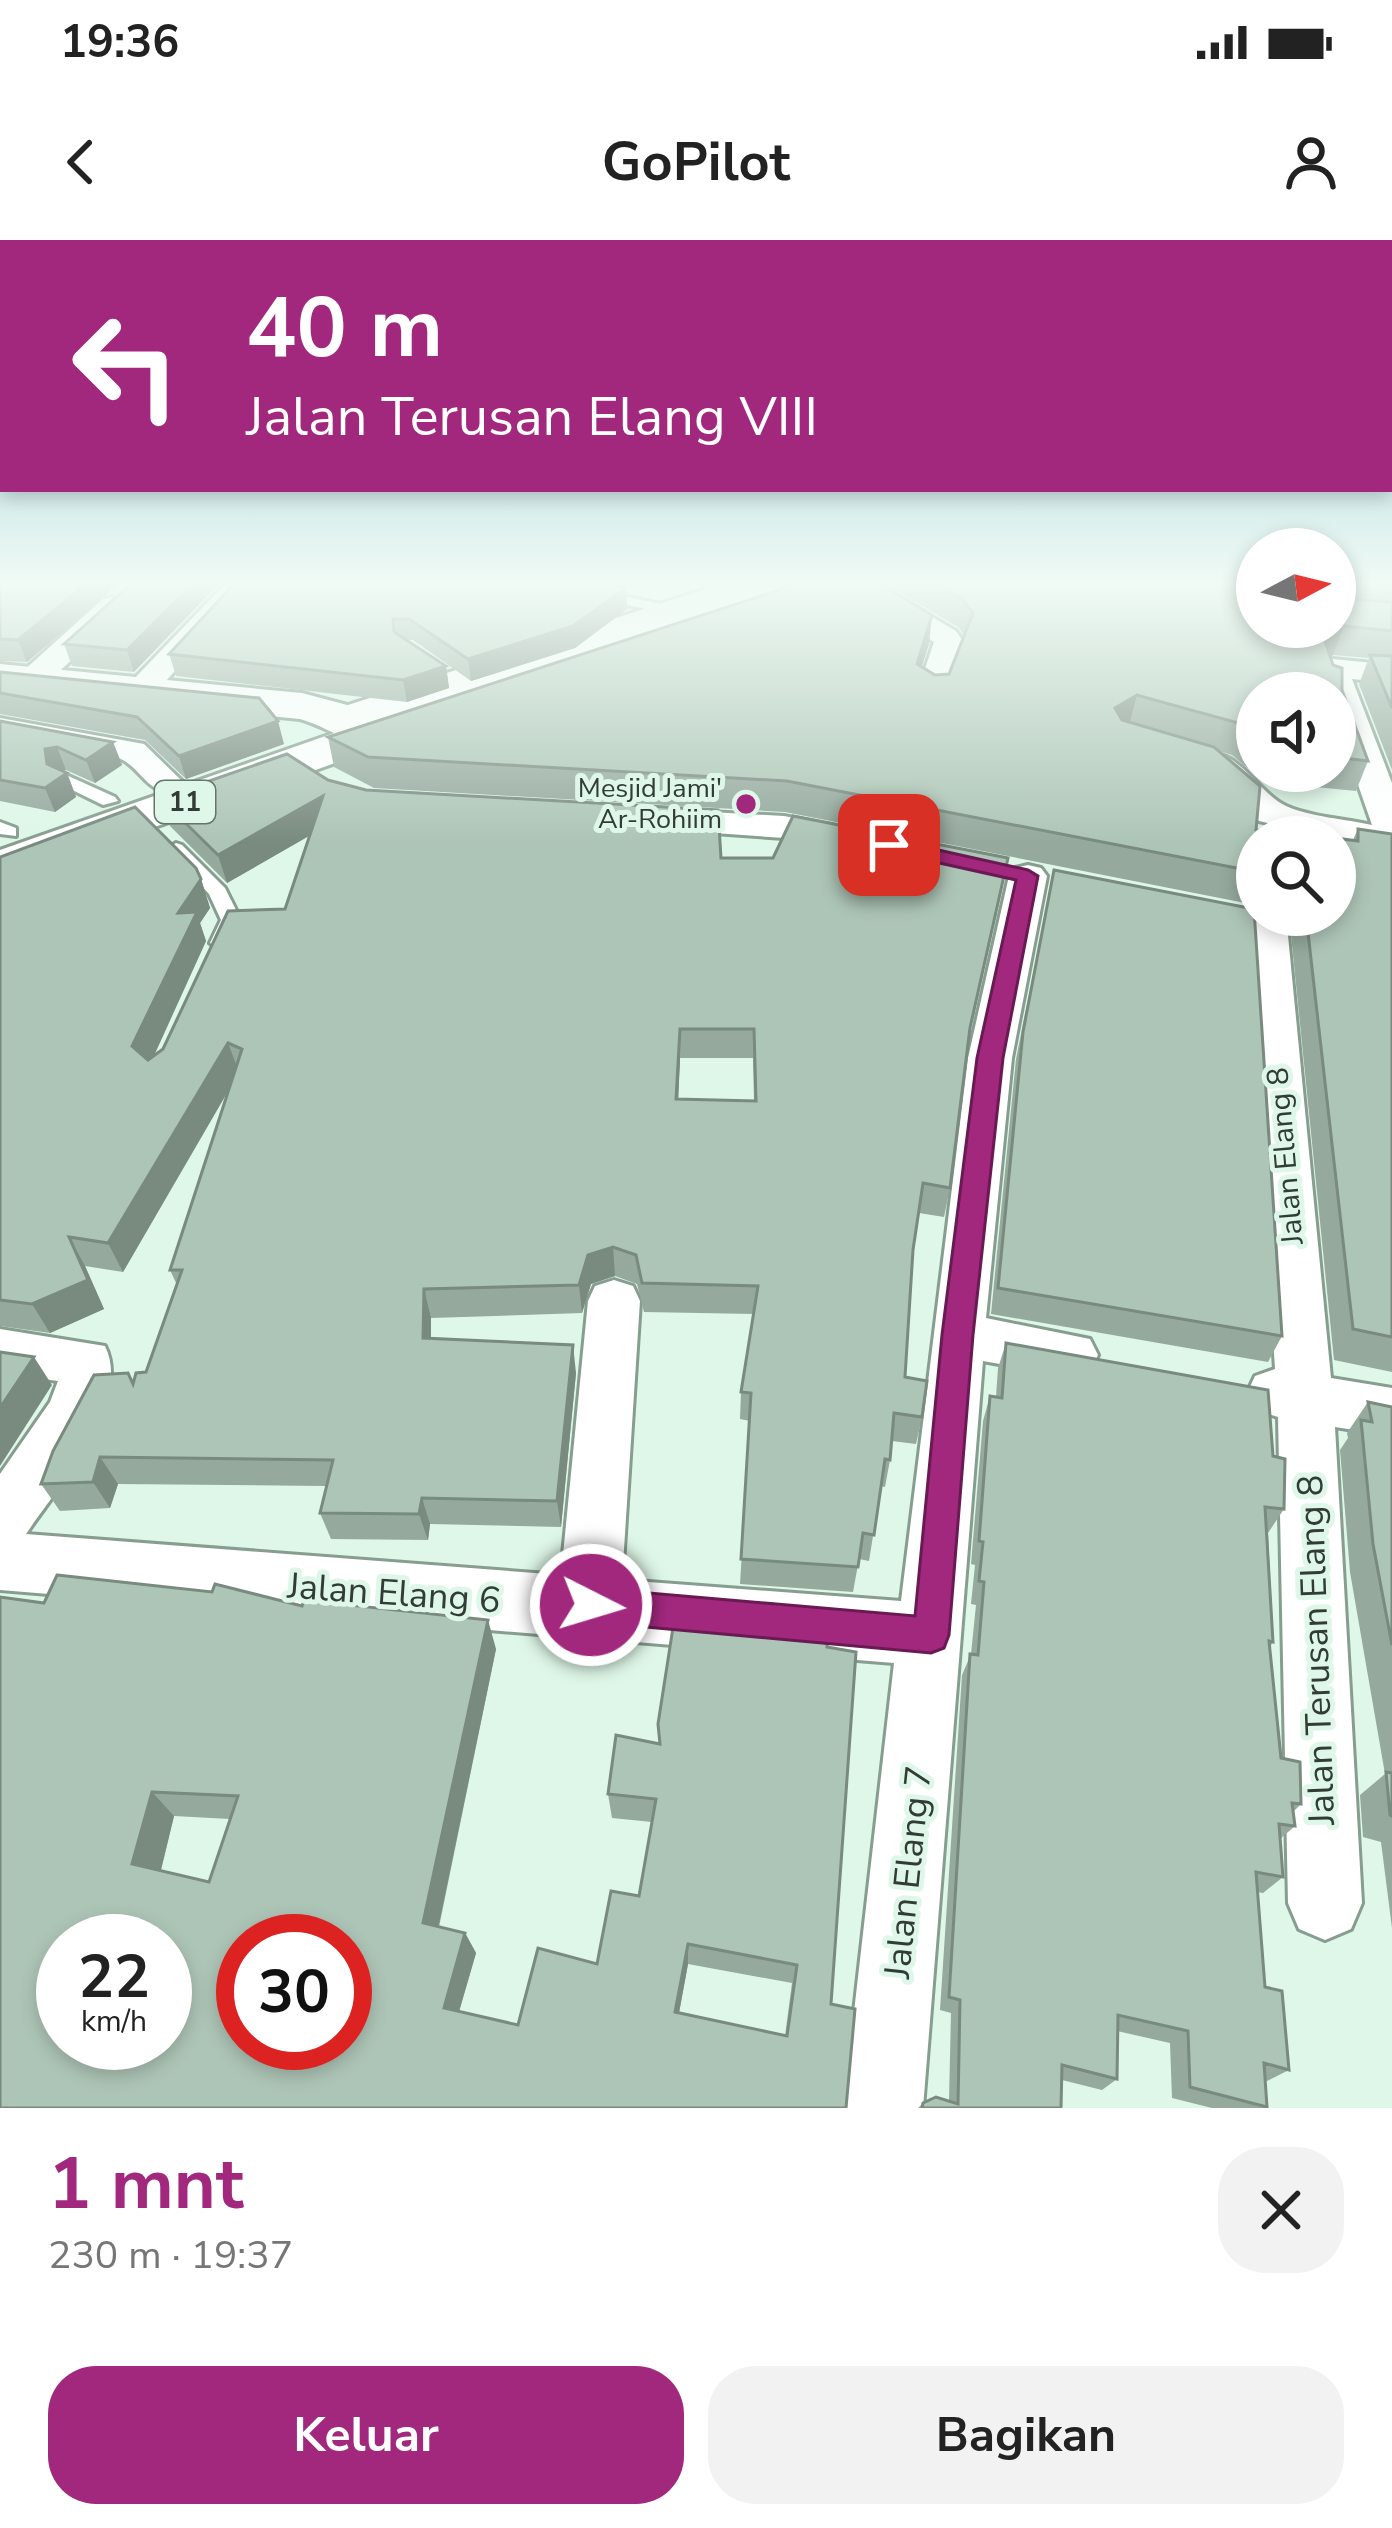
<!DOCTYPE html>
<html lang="id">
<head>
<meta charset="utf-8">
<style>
  :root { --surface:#fff; --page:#f2f2f2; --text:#222; --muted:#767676; --accent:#a2287e }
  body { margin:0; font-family:"Nunito Sans",sans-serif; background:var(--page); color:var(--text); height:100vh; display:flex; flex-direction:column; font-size:45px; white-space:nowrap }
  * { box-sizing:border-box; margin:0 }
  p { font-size:39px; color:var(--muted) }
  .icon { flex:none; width:66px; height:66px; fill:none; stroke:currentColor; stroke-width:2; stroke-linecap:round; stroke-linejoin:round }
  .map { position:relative; height:1868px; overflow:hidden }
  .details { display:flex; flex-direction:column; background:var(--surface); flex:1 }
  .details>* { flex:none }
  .guide { position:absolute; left:0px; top:0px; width:1392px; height:252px; box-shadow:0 6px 18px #0003; background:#a2287e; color:#fff; overflow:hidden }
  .needle { width:78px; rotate:83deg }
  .controls { position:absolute; left:1236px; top:288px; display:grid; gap:24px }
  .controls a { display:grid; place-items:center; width:120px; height:120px; border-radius:50%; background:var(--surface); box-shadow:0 6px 18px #0003; font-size:60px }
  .speed { position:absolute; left:36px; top:1674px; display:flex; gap:24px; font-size:60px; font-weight:700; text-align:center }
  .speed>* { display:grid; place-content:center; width:156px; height:156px; border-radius:50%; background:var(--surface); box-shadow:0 6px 18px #0003; line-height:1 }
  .speed small { font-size:30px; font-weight:400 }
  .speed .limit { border:18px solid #d22; background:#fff; color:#111 }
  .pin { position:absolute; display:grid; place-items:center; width:102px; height:102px; color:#fff; margin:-51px; border-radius:24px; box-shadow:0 6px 18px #0006 }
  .me { position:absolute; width:132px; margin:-66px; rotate:95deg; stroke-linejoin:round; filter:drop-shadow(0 0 9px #0008) }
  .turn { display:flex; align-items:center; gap:42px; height:252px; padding:0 48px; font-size:54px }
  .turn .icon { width:156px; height:156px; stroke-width:2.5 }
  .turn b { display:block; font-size:84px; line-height:102px }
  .round { display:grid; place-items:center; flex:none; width:126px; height:126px; border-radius:48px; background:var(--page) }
  .summary { display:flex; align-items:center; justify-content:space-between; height:204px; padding:0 48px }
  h1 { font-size:72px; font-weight:700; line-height:90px; color:var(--accent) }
  .button { display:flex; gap:24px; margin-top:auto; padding:24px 48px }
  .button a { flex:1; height:138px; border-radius:48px; background:var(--accent); color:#fff; font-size:48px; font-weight:700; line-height:138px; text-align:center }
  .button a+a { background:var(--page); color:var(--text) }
  .status { display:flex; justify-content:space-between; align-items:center; height:84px; padding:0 60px; background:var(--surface); direction:ltr }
  .status svg { height:33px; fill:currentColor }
  header { display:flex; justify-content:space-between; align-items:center; height:156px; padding:0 48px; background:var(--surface); font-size:54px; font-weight:700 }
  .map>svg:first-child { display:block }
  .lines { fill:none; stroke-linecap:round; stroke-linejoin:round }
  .lane-casing { stroke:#869d8f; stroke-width:6 }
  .street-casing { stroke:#869d8f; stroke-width:6 }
  .secondary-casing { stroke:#869d8f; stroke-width:6 }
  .highway-casing { stroke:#869d8f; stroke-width:6 }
  .lane { fill:#fff; fill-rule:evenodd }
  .street { fill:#fff; fill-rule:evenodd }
  .secondary { fill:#fff; fill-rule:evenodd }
  .highway { fill:#fff; fill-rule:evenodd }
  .wall { fill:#95a99d; fill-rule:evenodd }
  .shaded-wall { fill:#798a7f }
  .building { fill:#adc5b6; stroke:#798a7f; stroke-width:3; fill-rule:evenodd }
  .route { fill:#a2287e; stroke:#691a52; stroke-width:3 }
  .poi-dot { fill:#a2287e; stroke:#def7e8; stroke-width:4.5 }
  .labels { text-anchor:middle; stroke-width:10; stroke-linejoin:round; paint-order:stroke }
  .far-poi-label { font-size:27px; fill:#323c36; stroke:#def7e8; text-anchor:end }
  .shield { fill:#def7e8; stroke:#66746b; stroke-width:3 }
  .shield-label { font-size:27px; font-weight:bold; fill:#323c36 }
  .street-label { font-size:30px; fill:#323c36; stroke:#def7e8 }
  .near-street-label { font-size:36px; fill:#323c36; stroke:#def7e8 }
</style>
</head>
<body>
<div class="status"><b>19:36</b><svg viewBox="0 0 49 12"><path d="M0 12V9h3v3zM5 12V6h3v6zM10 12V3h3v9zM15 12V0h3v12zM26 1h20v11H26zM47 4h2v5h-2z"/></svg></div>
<header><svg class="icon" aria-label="back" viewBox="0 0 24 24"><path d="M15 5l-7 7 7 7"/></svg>GoPilot<svg class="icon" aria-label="person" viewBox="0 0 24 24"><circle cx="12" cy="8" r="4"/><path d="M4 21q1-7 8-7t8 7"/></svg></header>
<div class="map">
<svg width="1392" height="1868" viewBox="0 0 1392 1868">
  <rect width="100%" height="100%" fill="#def7e8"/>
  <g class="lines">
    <defs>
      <g id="lane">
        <path d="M 595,350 L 675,367 L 682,371 L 675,375 L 590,357 L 588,354 Z"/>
        <path d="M 64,534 L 115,557 L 118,561 L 103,565 L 58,543 L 58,535 Z"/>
        <path d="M 0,582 L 16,588 L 16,596 L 0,594 Z"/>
        <path d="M 176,603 L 182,605 L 225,648 L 241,680 L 227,707 L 220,709 L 210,703 L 221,680 L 209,654 L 167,609 Z"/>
      </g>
      <g id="street">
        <path d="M 227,342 L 259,342 L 234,363 L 153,456 L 131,456 L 126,449 L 131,442 Z"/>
        <path d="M 839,342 L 872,342 L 956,391 L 965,404 L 944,459 L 933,461 L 917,452 L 934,402 Z"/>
        <path d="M 113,357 L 127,365 L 123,371 L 44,446 L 22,446 L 18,439 L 22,432 L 103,359 Z"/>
        <path d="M 1333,419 L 1392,425 L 1392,443 L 1352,439 L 1392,543 L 1392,612 L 1259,581 L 1192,521 L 1197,514 C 1238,504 1255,551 1286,566 C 1310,577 1346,579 1372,585 L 1335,478 L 1335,453 L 1326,453 L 1318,428 Z"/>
        <path d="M 0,478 L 144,504 L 183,542 L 178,549 C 149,557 145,533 123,520 C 103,509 27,503 0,498 Z"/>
        <path d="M 656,569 L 784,576 L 862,591 L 867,599 L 862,607 L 849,610 L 784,598 L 643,588 L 638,580 L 643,572 Z"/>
        <path d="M 1028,625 L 1041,628 L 1047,636 L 1012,818 L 986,1078 L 1090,1099 L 1098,1115 L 1090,1131 L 1071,1137 L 983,1121 L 923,1868 L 843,1868 L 894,1423 L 0,1350 L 0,1234 L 50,1162 L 58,1141 L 0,1133 L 0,1089 L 105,1106 C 133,1162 57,1248 26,1294 L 561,1335 L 588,1061 L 595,1046 L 614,1040 L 633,1046 L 640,1061 L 622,1340 L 901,1361 L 968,818 L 1009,636 L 1015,628 Z"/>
        <path d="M 1257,666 L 1257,675 L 1286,675 L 1331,1138 L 1392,1148 L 1392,1196 L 1335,1187 L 1362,1663 L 1351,1689 L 1325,1700 L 1299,1689 L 1288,1663 L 1278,1177 L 1255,1170 L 1247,1153 L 1255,1136 L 1275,1129 L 1246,675 Z"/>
      </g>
      <path id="secondary" d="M 0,424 L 302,453 L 366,470 L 392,494 L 386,504 C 356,511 330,487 300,479 L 0,450 Z"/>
      <path id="highway" d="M 727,342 L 784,342 L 778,350 L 423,469 L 437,480 L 431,489 L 0,642 L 0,610 L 357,485 L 342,474 L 348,465 Z"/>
    </defs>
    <use href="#lane" class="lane-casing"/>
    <use href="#street" class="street-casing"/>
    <use href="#secondary" class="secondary-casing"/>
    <use href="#highway" class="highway-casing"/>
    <use href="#lane" class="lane"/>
    <use href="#street" class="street"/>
    <use href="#secondary" class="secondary"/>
    <use href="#highway" class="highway"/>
  </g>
  <g class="wall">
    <path d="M 0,342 L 121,342 L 27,422 L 0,421 Z"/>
    <path d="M 133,342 L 134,432 L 72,426 L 64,404 Z"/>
    <path d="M 236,342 L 633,342 L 626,349 L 627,369 L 575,408 L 471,441 L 413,400 L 407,400 L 446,426 L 449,448 L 407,462 L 176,436 L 169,414 Z"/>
    <path d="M 881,342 L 1247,342 L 1257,387 L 1335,342 L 1392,342 L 1392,530 L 1359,444 L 1369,418 L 1333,415 L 1330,417 L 1368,521 L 1356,551 L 1264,542 L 1232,515 L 1219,511 L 1257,597 L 1257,662 L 1250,664 L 785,572 L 374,548 L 334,527 L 328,497 L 929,404 L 921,427 L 935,435 L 949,434 L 964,395 L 958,387 ZM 1257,453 L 1335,453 L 1335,531 L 1257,531 Z"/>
    <path d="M 0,432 L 284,504 L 186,539 L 145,500 L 0,474 Z"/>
    <path d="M 0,481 L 113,502 L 122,525 L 95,543 L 66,530 L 61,531 L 67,533 L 76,557 L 55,572 L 0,561 Z"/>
    <path d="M 328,540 L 366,550 L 721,618 L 969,795 L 950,948 L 944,977 L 919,973 L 913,1010 L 905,1137 L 922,1177 L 916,1204 L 892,1201 L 890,1220 L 885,1247 L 881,1246 L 869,1321 L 859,1319 L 853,1352 L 740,1344 L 750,1181 L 740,1179 L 741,1152 L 754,1074 L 644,1072 L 637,1044 L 615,1036 L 591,1044 L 582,1073 L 431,1078 L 431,1099 L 576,1133 L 561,1287 L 430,1284 L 428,1300 L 331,1299 L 320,1273 L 326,1246 L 118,1244 L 110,1268 L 60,1271 L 41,1244 L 133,1142 L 146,1132 L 177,1045 L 170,1030 L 230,848 L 123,1032 L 85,1026 L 104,1069 L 50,1093 L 0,1086 L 0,617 L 201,639 L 210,668 L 200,683 L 206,701 L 154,816 L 163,809 L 285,669 L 310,595 L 227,643 L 170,586 L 160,558 ZM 680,818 L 753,818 L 754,861 L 678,860 Z"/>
    <path d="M 1358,589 L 1392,594 L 1392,1132 L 1334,1120 L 1289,675 L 1335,675 L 1353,600 Z"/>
    <path d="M 1054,630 L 1282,1096 L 1268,1122 L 991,1074 L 1016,819 Z"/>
    <path d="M 1006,1103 L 1273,1216 L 1284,1269 L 1268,1293 L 1273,1402 L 1270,1407 L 1281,1518 L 1301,1564 L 1293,1572 L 1295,1586 L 1280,1599 L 1283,1637 L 1263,1653 L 1257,1652 L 1265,1747 L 1289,1830 L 1267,1841 L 1265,1841 L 1267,1867 L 1264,1868 L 1212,1868 L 1172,1858 L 1170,1803 L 1117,1791 L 1117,1839 L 1102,1850 L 1062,1840 L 1061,1868 L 918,1868 L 923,1863 L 949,1861 L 951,1773 L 940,1770 L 962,1435 L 971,1414 L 976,1365 L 971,1364 L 975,1325 L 971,1324 L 983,1181 L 990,1156 L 996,1157 L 998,1128 Z"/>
    <path d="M 1368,1162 L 1392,1167 L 1392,1688 L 1381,1602 L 1363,1597 L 1360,1555 L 1385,1534 L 1350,1332 L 1340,1210 L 1348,1198 L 1347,1193 Z"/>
    <path d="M 44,1363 L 302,1366 L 496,1409 L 439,1687 L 465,1693 L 476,1713 L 459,1772 L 518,1785 L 597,1724 L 639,1656 L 652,1582 L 612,1578 L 608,1554 L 659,1504 L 827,1407 L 831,1764 L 846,1868 L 0,1868 ZM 174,1576 L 230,1579 L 209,1642 L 161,1630 ZM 688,1724 L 792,1743 L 785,1796 L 679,1773 Z"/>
  </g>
  <g class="shaded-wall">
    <path d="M 89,342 L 121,342 L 27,422 L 18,400 Z"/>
    <path d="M 195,342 L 221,342 L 134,432 L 127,410 Z"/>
    <path d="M 622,342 L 633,342 L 626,349 L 627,369 L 575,408 L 471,441 L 468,419 L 622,351 Z"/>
    <path d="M 932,375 L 929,404 L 913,454 L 917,424 Z"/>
    <path d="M 1344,386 L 1333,415 L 1314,426 L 1324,398 Z"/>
    <path d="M 446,426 L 449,448 L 407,462 L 403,440 Z"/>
    <path d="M 1137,455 L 1129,485 L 1108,498 L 1115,468 Z"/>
    <path d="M 278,481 L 284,504 L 186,539 L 179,516 Z"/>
    <path d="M 113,502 L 122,525 L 95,543 L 86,520 Z"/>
    <path d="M 57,507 L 66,530 L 55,532 L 67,533 L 76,557 L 55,572 L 45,548 L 45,509 Z"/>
    <path d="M 323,556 L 330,584 L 227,643 L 218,615 Z"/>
    <path d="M 201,639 L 210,668 L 200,683 L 206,701 L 145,835 L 132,806 L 178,673 Z"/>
    <path d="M 1257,644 L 1257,662 L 1250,664 Z"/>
    <path d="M 680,789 L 680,818 L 677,889 L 676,859 Z"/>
    <path d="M 228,803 L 239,832 L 123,1032 L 108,1003 Z"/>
    <path d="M 69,997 L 85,1026 L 104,1069 L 50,1093 L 32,1064 Z"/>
    <path d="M 613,1007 L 615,1036 L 591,1044 L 582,1073 L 579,1045 L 588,1015 Z"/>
    <path d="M 424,1049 L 431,1078 L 431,1126 L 423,1098 Z"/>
    <path d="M 573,1105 L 576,1133 L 561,1287 L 557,1261 Z"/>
    <path d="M 34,1117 L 52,1145 L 0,1226 L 0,1168 Z"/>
    <path d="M 100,1217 L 118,1244 L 110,1268 L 93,1242 Z"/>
    <path d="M 422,1258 L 430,1284 L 428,1300 L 419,1274 Z"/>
    <path d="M 488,1380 L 496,1409 L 435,1703 L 423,1683 Z"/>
    <path d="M 152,1552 L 174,1576 L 157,1646 L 132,1624 Z"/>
    <path d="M 465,1693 L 476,1713 L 455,1785 L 444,1768 Z"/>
    <path d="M 688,1704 L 688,1724 L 676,1789 L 675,1772 Z"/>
  </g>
  <g class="building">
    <path d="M 0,342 L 89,342 L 18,400 L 0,399 Z"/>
    <path d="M 133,342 L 195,342 L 127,410 L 64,404 Z"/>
    <path d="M 236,342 L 595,342 L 626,348 L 573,386 L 468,419 L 409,379 L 393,379 L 394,392 L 446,426 L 403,440 L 169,414 Z"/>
    <path d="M 804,342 L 877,342 L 932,375 L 917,424 L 935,435 L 949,434 L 973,373 L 962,359 L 932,342 L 1247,342 L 1257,348 L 1257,387 L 1335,387 L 1335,342 L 1341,342 L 1341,355 L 1345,359 L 1392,362 L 1392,391 L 1344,386 L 1324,398 L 1333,425 L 1342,428 L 1342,450 L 1368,521 L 1335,517 L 1335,453 L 1257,453 L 1257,497 L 1242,484 L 1137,455 L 1115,468 L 1122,480 L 1214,507 L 1260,546 L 1256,590 L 1322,597 L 1257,597 L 1257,632 L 787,541 L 368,517 L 328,497 Z"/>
    <path d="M 1370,415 L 1392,416 L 1392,468 Z"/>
    <path d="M 0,432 L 259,458 L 278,481 L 179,516 L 137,477 L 0,453 Z"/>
    <path d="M 0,481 L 113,502 L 86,520 L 57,507 L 45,509 L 47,524 L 67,533 L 45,548 L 0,540 Z"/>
    <path d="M 287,514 L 328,540 L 366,550 L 718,570 L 721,618 L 773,618 L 793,576 L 1008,618 L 970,788 L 950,948 L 923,943 L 913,1010 L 905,1137 L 927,1141 L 922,1177 L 894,1173 L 890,1220 L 885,1219 L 874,1295 L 863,1293 L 858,1327 L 741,1319 L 751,1153 L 741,1152 L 758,1046 L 642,1043 L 636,1015 L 613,1007 L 588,1015 L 579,1045 L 424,1049 L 423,1098 L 573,1105 L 557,1261 L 422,1258 L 419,1274 L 320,1273 L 333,1220 L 100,1217 L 93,1242 L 41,1244 L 53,1211 L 94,1135 L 128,1133 L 133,1144 L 136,1133 L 146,1132 L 182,1030 L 170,1030 L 242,809 L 228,803 L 108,1003 L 69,997 L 88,1040 L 32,1064 L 0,1060 L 0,617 L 135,567 L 196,628 L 201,639 L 178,673 L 197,672 L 132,806 L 148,820 L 163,809 L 228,671 L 285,669 L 323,556 L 218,615 L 160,558 ZM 680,789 L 754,789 L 756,861 L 676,859 Z"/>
    <path d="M 1358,589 L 1392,594 L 1392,1097 L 1353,1089 L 1306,675 L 1335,675 L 1335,598 L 1358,601 Z"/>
    <path d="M 1054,630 L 1254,669 L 1282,1096 L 998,1048 L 1023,792 Z"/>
    <path d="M 1006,1103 L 1268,1150 L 1273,1216 L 1285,1219 L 1284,1269 L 1265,1267 L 1273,1402 L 1269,1401 L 1281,1518 L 1300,1522 L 1301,1564 L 1292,1563 L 1295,1586 L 1279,1584 L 1283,1637 L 1256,1632 L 1265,1747 L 1282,1751 L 1289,1830 L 1264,1823 L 1267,1867 L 1190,1847 L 1188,1791 L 1118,1775 L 1117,1839 L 1062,1825 L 1061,1868 L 922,1868 L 923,1863 L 936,1857 L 958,1864 L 960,1760 L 949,1757 L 970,1414 L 978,1415 L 984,1342 L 979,1341 L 983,1302 L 979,1301 L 990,1156 L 1002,1158 Z"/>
    <path d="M 0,1112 L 34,1117 L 0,1168 Z"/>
    <path d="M 1368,1162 L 1392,1167 L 1392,1405 L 1373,1304 L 1361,1180 L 1372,1182 Z"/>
    <path d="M 57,1335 L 212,1352 L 215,1344 L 302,1366 L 304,1360 L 488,1380 L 423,1683 L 465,1693 L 444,1768 L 518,1785 L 538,1708 L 597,1724 L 611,1651 L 639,1656 L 656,1559 L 608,1554 L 616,1495 L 660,1504 L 658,1484 L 674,1381 L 828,1393 L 827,1407 L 856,1412 L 831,1764 L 855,1769 L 846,1868 L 0,1868 L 0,1357 L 44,1363 ZM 152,1552 L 238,1556 L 209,1642 L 132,1624 ZM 63,1701 L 165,1701 L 165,1803 L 63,1803 ZM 243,1701 L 345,1701 L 345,1803 L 243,1803 ZM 688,1704 L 797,1725 L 787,1796 L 675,1772 Z"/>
    <path d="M 1386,1532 L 1392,1533 L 1392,1576 L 1390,1575 Z"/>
  </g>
  <linearGradient id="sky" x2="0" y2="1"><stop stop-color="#89c2d4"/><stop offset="0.57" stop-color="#f0fbf5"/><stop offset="1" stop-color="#f0fbf5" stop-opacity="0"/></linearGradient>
  <rect width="1392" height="603" fill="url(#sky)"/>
  <path class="route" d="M 889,599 L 1028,630 L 1038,636 L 1003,818 L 973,1095 L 949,1395 L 944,1408 L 931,1413 L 591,1382 L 578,1377 L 573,1365 L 578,1353 L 591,1348 L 915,1376 L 942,1095 L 977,818 L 1016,640 L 881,610 L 881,601 Z"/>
  <circle class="poi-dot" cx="746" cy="564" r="12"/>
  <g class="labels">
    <g class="far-poi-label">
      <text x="722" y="557">Mesjid Jami'<tspan x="722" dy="31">Ar-Rohiim</tspan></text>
    </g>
    <rect class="shield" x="155" y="541" width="60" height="42" rx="9"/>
    <g class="shield-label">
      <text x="185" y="571">11</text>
    </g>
    <g class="street-label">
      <text transform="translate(1285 916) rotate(-95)" y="10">Jalan Elang 8</text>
    </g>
    <g class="near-street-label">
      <text transform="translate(394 1352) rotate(4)" y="13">Jalan Elang 6</text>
      <text transform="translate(1315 1410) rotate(-92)" y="13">Jalan Terusan Elang 8</text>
      <text transform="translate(907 1632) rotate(-84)" y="13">Jalan Elang 7</text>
    </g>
  </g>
</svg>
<div class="controls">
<a><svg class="needle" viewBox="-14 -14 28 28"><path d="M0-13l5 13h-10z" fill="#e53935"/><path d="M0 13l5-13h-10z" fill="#767676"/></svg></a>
<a><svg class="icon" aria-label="sound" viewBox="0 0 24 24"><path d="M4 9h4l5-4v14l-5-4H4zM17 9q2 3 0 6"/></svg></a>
<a><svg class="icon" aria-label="search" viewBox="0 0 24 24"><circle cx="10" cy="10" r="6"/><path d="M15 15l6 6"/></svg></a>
</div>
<div class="speed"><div>22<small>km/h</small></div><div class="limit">30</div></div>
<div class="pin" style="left:889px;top:605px;background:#d93025"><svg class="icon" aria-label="arrive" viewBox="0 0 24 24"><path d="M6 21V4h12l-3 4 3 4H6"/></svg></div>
<svg class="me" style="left:591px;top:1365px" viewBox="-20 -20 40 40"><circle r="17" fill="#a2287e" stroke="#fff" stroke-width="3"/><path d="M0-11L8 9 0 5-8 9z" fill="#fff"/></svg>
<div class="guide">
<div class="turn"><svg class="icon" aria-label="left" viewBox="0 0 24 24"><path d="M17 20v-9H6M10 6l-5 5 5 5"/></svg><div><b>40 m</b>Jalan Terusan Elang VIII</div></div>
</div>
</div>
<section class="details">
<div class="summary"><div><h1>1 mnt</h1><p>230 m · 19:37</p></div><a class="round"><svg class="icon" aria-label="close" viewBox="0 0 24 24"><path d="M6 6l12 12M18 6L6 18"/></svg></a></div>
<div class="button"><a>Keluar</a><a>Bagikan</a></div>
</section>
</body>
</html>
